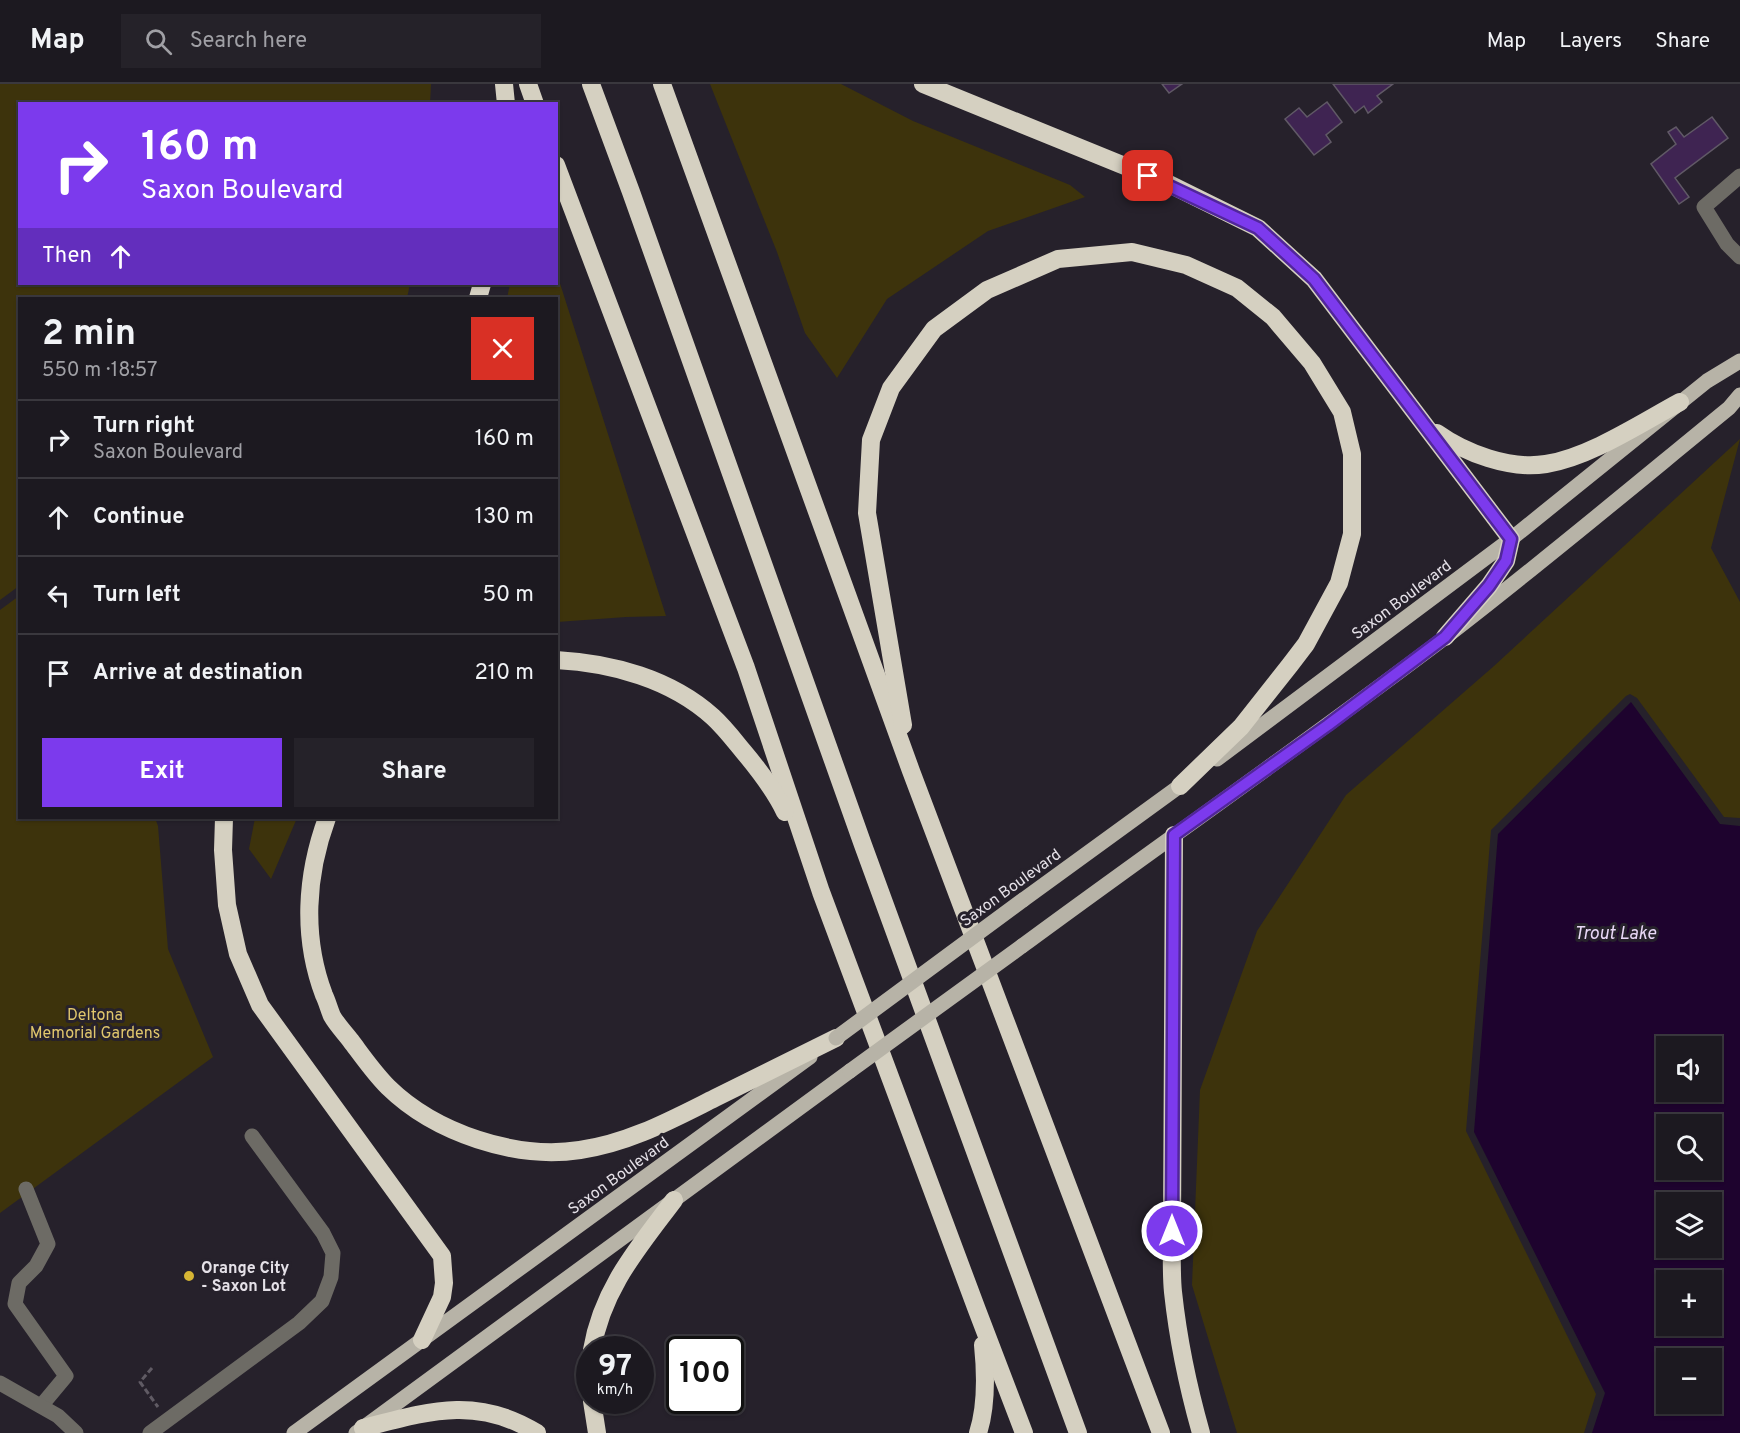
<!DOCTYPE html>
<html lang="en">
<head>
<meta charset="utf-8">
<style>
  :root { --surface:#1c1920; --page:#252229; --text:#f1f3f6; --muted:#a0a0a5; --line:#3a383e; --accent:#7c3aed }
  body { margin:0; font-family:Overpass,sans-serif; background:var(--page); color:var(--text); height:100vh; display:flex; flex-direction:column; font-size:22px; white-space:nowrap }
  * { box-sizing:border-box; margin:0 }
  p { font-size:20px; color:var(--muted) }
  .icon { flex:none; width:33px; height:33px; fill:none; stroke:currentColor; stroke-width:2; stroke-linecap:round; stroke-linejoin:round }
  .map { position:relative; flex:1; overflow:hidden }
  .panel { position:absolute; left:18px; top:213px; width:540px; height:522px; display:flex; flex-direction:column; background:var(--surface); border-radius:0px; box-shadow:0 2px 4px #0004,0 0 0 2px var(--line) }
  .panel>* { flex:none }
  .banner { position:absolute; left:18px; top:18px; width:540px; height:183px; border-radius:0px; box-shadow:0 2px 4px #0004,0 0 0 2px var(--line); background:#7c3aed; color:#fff; overflow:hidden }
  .buttons { position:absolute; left:1656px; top:952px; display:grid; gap:12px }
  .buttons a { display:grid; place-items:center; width:66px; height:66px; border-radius:0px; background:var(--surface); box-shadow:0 2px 4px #0004,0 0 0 2px var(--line); font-size:30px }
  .speed { position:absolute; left:576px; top:1252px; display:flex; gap:12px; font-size:30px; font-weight:700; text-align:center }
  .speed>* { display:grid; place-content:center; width:78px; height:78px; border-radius:50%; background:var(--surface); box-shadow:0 2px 4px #0004,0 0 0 2px var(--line); line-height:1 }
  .speed small { font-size:15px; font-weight:400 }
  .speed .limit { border:3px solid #111; border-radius:9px; background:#fff; color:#111 }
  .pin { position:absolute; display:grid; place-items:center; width:51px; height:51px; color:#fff; margin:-26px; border-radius:12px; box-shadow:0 3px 9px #0006 }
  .me { position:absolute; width:66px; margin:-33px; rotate:0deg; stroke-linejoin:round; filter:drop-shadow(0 0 4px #0008) }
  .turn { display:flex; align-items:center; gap:21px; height:126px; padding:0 24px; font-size:27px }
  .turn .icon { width:78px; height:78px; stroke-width:2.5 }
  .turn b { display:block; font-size:42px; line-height:51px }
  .then { display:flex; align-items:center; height:57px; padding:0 24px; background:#0003; gap:12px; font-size:22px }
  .round { display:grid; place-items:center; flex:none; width:63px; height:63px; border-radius:0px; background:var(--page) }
  .headline { display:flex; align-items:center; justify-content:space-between; height:102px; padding:0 24px }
  h1 { font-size:36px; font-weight:700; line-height:45px }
  .cta { display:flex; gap:12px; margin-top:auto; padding:12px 24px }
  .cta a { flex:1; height:69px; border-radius:0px; background:var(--accent); color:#fff; font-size:24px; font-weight:700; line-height:69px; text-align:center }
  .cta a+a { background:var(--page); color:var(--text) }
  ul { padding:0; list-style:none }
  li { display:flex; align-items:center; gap:18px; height:78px; padding:0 24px; border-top:2px solid var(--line) }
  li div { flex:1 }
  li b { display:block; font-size:22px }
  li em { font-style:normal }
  header { display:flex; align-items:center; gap:36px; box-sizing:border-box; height:84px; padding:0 30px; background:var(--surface); border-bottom:2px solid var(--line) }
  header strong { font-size:28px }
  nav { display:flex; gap:33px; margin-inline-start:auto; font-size:21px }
  .search { width:420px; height:54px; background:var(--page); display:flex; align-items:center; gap:15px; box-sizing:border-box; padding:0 21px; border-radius:0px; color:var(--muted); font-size:22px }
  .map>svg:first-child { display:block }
  .green { fill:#3d330c }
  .water { fill:#1e032e; fill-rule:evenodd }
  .building { fill:#3f2452; stroke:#605966; stroke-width:1.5 }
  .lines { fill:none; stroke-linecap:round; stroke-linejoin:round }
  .path { stroke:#605b64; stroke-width:3; stroke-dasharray:6 3; stroke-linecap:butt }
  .minor { stroke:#6d6b65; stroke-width:15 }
  .major { stroke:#b7b3a7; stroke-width:15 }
  .highway { stroke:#d5d0c1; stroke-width:18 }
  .major-bridge { stroke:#b7b3a7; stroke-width:15 }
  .route-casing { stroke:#51269a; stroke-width:15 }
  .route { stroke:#7c3aed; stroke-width:10 }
  .poi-dot { fill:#d6b534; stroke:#26212b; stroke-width:2 }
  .labels { text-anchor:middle; stroke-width:6; stroke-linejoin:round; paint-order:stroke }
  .street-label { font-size:16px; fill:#e5e1e8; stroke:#26212b }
  .park-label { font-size:16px; fill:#e0c66c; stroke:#26212b }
  .poi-label { font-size:16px; font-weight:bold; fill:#e5e1e8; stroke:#26212b; text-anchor:start }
  .water-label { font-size:18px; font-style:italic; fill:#e9d8f7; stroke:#26212b }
</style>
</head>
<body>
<header>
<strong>Map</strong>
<div class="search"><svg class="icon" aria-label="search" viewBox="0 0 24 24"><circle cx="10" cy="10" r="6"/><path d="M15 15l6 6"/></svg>Search here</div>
<nav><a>Map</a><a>Layers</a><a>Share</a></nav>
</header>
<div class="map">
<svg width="1740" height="1349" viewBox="0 0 1740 1349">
  <rect width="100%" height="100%" fill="#26212b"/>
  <g class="green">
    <path d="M 0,0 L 431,0 L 430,20 L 20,20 L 20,200 L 410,200 L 407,214 L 20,214 L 19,502 L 0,516 Z"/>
    <path d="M 710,0 L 841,0 L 913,37 L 1070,101 L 1085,113 L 988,147 L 887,215 L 837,294 L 805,249 L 777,168 Z"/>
    <path d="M 557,190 L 666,532 L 626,533 L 557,538 L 556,214 L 507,214 L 510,200 L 556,200 Z"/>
    <path d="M 1740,355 L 1711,464 L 1740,518 L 1740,734 L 1724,733 L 1637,614 L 1630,610 L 1626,612 L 1491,746 L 1466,1047 L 1596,1310 L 1584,1349 L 1237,1349 L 1192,1201 L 1200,1006 L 1257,847 L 1346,711 L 1494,582 Z"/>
    <path d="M 19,512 L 20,734 L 155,734 L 158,742 L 168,865 L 213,973 L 0,1129 L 0,526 Z"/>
    <path d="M 255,734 L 297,734 L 271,795 L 249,765 Z"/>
  </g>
  <path class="water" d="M 1631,618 L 1720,740 L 1740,742 L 1740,1349 L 1592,1349 L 1605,1309 L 1474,1048 L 1498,750 ZM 1666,963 L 1712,963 L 1712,1008 L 1666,1008 ZM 1666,1041 L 1712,1041 L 1712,1086 L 1666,1086 ZM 1666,1119 L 1712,1119 L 1712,1164 L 1666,1164 ZM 1666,1197 L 1712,1197 L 1712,1242 L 1666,1242 ZM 1666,1275 L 1712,1275 L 1712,1320 L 1666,1320 Z"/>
  <g class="building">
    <path d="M 1162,0 L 1182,0 L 1169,9 Z"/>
    <path d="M 1333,0 L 1393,0 L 1377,12 L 1382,18 L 1368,29 L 1364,22 L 1355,29 Z"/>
    <path d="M 1327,18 L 1342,38 L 1326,51 L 1331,58 L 1314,71 L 1285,35 L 1299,24 L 1307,33 Z"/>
    <path d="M 1712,33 L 1728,54 L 1675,94 L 1689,113 L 1679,120 L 1651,80 L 1676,60 L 1668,48 L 1676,43 L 1684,53 Z"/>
  </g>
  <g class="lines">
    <path class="path" d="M 152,1284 L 140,1298 L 158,1323"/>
    <g class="minor">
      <path d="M 1740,92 L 1704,123 L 1727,160 L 1740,173"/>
      <path d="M 26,1105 L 48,1160 L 36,1182 L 19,1199 L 15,1220 L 66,1292 L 41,1322"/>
      <path d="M 0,1299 L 58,1332 L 76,1349"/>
      <path d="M 150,1349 L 299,1239 L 322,1217 L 331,1193 L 333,1169 L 323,1149 L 252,1052"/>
    </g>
    <g class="major">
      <path d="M 1217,675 L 1511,455 L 1707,297 L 1740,277"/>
      <path d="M 1023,816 L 1188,696"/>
      <path d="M 1022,862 C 1163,758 1307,658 1447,552 C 1543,478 1636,400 1729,324 L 1740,311"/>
      <path d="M 294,1349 L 810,973"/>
      <path d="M 356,1349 L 850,987"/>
    </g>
    <g class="highway">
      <path d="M 504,0 L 506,20"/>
      <path d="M 528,0 L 535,20"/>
      <path d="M 591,0 L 631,108 L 863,761 L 1078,1349"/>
      <path d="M 662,0 L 911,687 L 1161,1349"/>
      <path d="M 923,0 L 1169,100 L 1258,144 L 1314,195 L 1511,455 L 1506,477 L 1489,502 L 1445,553"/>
      <path d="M 556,81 L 746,584 L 821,808 L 977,1226 L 1024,1349"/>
      <path d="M 478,214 L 482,200"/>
      <path d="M 1437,349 C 1465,369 1510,386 1546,380 C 1590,373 1641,339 1680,318"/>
      <path d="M 556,576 C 612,579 671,595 713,633 C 724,643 734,656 743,667 C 759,686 774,705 785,728"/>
      <path d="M 903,641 L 867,429 L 871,356 L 891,304 L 934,245 L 987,206 L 1058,175 L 1132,168 L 1186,181 L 1237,204 L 1273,233 L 1312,279 L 1342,328 L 1352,370 L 1352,450 L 1339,499 L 1306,560 L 1290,581 L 1241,643 L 1180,702"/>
      <path d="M 224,734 L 223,766 L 227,821 L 238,870 L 260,921 L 442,1172 L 444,1199 L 442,1213 L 422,1256"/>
      <path d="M 327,734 C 306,791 302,853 324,911 C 327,917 329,925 332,932 C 337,941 345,949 351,957 C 363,973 374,989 388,1003 C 435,1049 516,1076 580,1066 C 629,1059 671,1036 715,1014 C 755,994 796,974 836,954"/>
      <path d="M 1174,751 L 1172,1147 C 1172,1167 1171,1188 1173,1208 C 1178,1255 1188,1303 1201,1349"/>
      <path d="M 592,1266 C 602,1205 638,1164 674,1116"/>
      <path d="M 590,1279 L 590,1291"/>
      <path d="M 592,1317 L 597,1349"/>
      <path d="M 363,1344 C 426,1328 476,1311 537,1349"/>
      <path d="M 978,1349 C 987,1321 986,1290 983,1261"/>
    </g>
    <g class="major-bridge">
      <path d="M 836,954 L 1023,816"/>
      <path d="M 850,987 L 1022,862"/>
    </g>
  </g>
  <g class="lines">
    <defs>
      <path id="route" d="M 1148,92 L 1258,144 L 1314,195 L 1511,455 L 1506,477 L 1489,502 L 1445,553 L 1328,641 L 1174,751 L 1172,1147"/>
    </defs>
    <use href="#route" class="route-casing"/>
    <use href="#route" class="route"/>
  </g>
  <circle class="poi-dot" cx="189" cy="1192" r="6"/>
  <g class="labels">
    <g class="street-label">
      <text transform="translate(1401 515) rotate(-37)" y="6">Saxon Boulevard</text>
      <text transform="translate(1010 803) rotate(-36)" y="6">Saxon Boulevard</text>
      <text transform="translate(618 1091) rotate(-36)" y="6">Saxon Boulevard</text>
    </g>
    <g class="park-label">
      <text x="95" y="936">Deltona<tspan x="95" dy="18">Memorial Gardens</tspan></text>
    </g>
    <g class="poi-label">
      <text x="201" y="1189">Orange City<tspan x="201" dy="18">- Saxon Lot</tspan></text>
    </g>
    <g class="water-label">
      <text x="1615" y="855">Trout Lake</text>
    </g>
  </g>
</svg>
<div class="buttons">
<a><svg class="icon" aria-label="sound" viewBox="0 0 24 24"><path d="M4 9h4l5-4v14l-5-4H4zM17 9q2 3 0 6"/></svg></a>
<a><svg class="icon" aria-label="search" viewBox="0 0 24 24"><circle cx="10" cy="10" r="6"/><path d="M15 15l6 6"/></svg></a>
<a><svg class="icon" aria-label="layers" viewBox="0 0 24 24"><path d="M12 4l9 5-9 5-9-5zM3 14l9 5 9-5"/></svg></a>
<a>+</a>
<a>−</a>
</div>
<div class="speed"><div>97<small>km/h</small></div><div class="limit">100</div></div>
<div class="pin" style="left:1148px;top:92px;background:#d93025"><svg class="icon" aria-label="arrive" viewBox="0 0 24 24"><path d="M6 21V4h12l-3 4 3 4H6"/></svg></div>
<svg class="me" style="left:1172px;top:1147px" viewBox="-20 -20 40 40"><circle r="17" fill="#7c3aed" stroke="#fff" stroke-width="3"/><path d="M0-11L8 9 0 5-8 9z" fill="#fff"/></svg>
<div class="banner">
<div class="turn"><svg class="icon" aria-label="right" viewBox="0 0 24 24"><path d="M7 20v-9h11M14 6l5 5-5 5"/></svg><div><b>160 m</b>Saxon Boulevard</div></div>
<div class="then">Then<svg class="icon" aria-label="ahead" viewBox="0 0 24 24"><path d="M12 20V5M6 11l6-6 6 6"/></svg></div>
</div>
<section class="panel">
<div class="headline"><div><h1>2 min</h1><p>550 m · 18:57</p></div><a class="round" style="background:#d93025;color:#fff"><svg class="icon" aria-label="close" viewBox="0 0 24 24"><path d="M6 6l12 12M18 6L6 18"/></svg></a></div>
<ul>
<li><svg class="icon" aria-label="right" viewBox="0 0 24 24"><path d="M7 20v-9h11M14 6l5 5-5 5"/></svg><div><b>Turn right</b><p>Saxon Boulevard</p></div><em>160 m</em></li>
<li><svg class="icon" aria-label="ahead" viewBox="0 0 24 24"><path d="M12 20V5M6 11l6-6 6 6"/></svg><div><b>Continue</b></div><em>130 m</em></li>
<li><svg class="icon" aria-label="left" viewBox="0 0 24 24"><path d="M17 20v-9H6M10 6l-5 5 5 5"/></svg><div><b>Turn left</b></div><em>50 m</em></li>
<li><svg class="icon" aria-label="arrive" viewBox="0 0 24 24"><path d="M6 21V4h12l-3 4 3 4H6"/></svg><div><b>Arrive at destination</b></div><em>210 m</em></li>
</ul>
<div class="cta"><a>Exit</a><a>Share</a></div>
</section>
</div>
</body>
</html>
